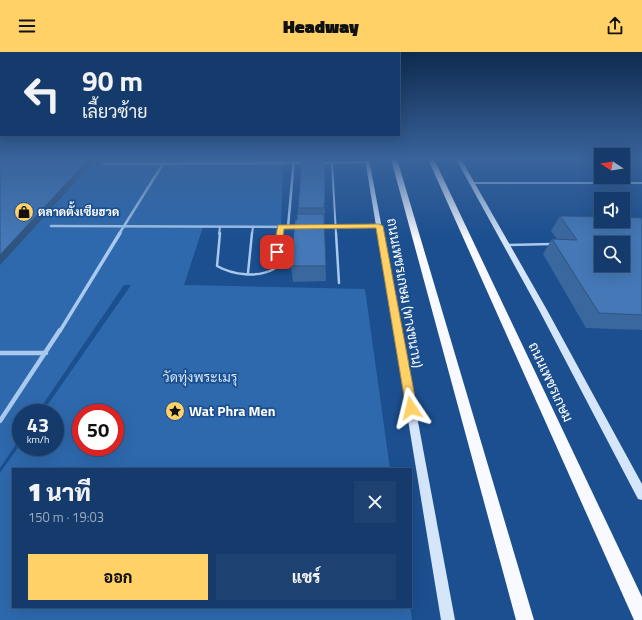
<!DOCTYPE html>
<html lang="th">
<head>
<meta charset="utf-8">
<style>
  :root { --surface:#143b6b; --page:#1d4271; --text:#f1f3f6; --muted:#9dadc1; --line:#33557e; --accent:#ffd166 }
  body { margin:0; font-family:"Titillium Web",Sarabun,sans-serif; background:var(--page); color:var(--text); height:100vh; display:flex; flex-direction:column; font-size:15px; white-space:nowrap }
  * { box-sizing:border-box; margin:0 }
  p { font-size:13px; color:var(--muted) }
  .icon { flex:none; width:22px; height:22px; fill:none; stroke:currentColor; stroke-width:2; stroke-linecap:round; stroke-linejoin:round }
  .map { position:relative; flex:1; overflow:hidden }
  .drawer { position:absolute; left:12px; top:416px; width:400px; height:140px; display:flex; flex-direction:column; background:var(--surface); border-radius:0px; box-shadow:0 4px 16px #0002,0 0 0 1px var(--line) }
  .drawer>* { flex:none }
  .banner { position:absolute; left:0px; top:0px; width:400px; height:84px; box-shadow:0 4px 16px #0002,0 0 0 1px var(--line); background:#143b6b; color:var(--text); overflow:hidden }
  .needle { width:26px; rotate:282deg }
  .tools { position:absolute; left:594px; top:96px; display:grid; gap:8px }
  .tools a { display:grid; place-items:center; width:36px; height:36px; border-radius:0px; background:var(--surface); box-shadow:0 4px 16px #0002,0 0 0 1px var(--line); font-size:20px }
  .speed { position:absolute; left:12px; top:352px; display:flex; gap:8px; font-size:20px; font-weight:700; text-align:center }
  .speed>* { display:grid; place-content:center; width:52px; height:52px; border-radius:50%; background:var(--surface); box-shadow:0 4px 16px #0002,0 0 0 1px var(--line); line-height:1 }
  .speed small { font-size:10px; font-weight:400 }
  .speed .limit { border:6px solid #d22; background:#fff; color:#111 }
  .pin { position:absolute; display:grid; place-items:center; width:34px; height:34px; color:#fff; margin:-17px; border-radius:8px; box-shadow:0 2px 6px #0006 }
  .me { position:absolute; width:44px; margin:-22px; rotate:350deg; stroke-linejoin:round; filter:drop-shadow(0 0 3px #0008) }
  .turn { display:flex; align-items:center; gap:14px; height:84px; padding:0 16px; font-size:18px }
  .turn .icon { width:52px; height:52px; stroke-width:2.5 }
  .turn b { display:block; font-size:28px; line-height:34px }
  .round { display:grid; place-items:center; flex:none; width:42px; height:42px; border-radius:0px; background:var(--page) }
  .summary { display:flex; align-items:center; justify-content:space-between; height:68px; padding:0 16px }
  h1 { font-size:24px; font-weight:800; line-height:30px }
  .action { display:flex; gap:8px; margin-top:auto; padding:8px 16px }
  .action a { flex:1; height:46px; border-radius:0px; background:var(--accent); color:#111; font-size:16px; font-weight:800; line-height:46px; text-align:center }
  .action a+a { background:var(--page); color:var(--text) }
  header { display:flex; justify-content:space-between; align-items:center; height:52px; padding:0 16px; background:var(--accent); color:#111; font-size:18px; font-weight:800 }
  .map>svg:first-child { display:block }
  .green { fill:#2e69ad; fill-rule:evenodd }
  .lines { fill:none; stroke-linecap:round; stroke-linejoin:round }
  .service-far1 { stroke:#a9c9ee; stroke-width:2 }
  .service { stroke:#a9c9ee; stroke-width:2.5 }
  .minor-far2 { stroke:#a9c9ee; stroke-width:2.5 }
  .minor-far1 { stroke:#a9c9ee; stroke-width:3.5 }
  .minor { stroke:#a9c9ee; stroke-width:4.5 }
  .secondary { fill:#d6e6fa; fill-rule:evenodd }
  .trunk { fill:#f8faff; fill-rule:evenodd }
  .wall { fill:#3a679d }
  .shaded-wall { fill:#305480 }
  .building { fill:#4478b7; stroke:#305480; fill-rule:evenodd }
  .route { fill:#ffd166; stroke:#a68842 }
  .labels { text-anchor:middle; stroke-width:3.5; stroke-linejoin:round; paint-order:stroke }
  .far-poi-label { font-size:12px; font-weight:bold; fill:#fff; stroke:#1b4f8f; text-anchor:start }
  .street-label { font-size:14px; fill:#fff; stroke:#1b4f8f }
  .park-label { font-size:14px; fill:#cfe3fa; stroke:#1b4f8f }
  .poi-label { font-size:14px; font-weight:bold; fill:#fff; stroke:#1b4f8f; text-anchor:start }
</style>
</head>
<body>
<header><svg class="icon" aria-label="menu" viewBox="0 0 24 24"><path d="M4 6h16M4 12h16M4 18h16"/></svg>Headway<svg class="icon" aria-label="share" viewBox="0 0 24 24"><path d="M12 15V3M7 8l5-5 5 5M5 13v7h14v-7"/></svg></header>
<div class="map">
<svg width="642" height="568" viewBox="0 0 642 568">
  <rect width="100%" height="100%" fill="#1b4f8f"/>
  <path class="green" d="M 96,107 L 283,107 L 281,175 L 203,175 L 184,233 L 365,237 L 390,417 L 13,417 L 13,555 L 410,555 L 412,568 L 0,568 L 0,421 L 21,391 L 21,395 L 55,395 L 55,361 L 42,361 L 131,233 L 124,233 L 37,361 L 21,361 L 21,385 L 0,416 L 0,213 ZM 81,361 L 115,361 L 115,395 L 81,395 Z"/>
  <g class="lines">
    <g class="service-far1">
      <path d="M 332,111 L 336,182"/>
      <path d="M 472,131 L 642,131"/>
      <path d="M 219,182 L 220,175"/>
      <path d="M 252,182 L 253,175"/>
      <path d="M 280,182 L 281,175"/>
    </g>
    <g class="service">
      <path d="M 220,181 L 217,214 C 233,223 258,226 274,217 L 280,181"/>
      <path d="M 336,181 L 339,231"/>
      <path d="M 506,193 L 552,192"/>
      <path d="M 248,221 L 252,181"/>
    </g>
    <g class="minor-far2">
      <path d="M 321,111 L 368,110"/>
      <path d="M 104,112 L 306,111"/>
      <path d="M 51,174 L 298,175"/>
      <path d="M 321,174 L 379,174"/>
      <path d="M 288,175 L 294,107"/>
      <path d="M 119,182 L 166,107"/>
    </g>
    <path class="minor-far1" d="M 60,279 L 120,181"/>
    <g class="minor">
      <path d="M 0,301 L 46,301"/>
      <path d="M 0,369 L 60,278"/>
    </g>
    <g class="secondary">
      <path d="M 365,107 L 369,107 L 455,568 L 441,568 Z"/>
      <path d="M 456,107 L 461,107 L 547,258 L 642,432 L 642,448 L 638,447 L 539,258 Z"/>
    </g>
    <g class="trunk">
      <path d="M 391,107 L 397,107 L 534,568 L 516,568 Z"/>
      <path d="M 428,107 L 434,107 L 642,545 L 642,568 L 634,568 Z"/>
    </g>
  </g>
  <g class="wall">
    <path d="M 325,151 L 325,165 L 324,165 L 326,229 L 293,230 L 291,214 L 297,168 L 298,162 L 298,156 Z"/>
    <path d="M 560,164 L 642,166 L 642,278 L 586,276 L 543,202 L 552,187 L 557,187 L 551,179 Z"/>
  </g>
  <path class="shaded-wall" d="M 89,107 L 96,107 L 0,213 L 0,203 Z"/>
  <g class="building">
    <path d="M 0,107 L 89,107 L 0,203 Z"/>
    <path d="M 302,107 L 325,107 L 325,151 L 324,151 L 324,156 L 298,156 Z"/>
    <path d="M 297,162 L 324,162 L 326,214 L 291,214 L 295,168 L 297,168 Z"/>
    <path d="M 560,164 L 601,165 L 601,169 L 623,169 L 623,165 L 642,166 L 642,263 L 599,261 L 552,187 L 577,188 ZM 601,191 L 623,191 L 623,213 L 601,213 Z"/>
  </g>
  <linearGradient id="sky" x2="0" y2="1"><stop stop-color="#0f2b4f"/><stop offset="0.57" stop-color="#39639b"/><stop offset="1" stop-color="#39639b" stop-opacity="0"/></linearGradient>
  <rect width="642" height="187" fill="url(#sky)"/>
  <path class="route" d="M 379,172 L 383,174 L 417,356 L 415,359 L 411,360 L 407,359 L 406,356 L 376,176 L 284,177 L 281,200 L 277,202 L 273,200 L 278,173 Z"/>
  <defs>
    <symbol id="shop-disc" viewBox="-11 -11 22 22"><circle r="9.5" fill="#ffd166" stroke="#1b4f8f"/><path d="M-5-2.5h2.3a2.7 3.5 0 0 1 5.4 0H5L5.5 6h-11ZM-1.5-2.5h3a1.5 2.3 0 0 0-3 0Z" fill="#111"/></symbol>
    <symbol id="sight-disc" viewBox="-11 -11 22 22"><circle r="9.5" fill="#ffd166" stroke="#1b4f8f"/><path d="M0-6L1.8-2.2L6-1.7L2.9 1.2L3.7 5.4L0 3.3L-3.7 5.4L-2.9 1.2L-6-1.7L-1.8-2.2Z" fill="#111"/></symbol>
  </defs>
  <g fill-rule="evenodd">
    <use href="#shop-disc" x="13" y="149" width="22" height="22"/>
    <use href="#sight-disc" x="164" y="348" width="22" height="22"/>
  </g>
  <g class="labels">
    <g class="far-poi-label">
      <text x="38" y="164">ตลาดตั้งเซียฮวด</text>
    </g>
    <g class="street-label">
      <text transform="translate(405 241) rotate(80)" y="5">ถนนเพชรเกษม (ทางขนาน)</text>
      <text transform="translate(551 330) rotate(65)" y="5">ถนนเพชรเกษม</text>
    </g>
    <g class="park-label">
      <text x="200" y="330">วัดทุ่งพระเมรุ</text>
    </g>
    <g class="poi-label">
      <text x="189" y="364">Wat Phra Men</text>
    </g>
  </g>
</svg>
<div class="tools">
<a><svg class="needle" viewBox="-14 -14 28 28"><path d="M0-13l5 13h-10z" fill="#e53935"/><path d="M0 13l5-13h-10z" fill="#9dadc1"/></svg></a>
<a><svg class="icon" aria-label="sound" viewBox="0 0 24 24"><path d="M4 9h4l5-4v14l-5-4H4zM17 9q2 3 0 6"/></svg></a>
<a><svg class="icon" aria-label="search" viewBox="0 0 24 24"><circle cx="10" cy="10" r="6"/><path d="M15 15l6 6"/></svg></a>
</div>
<div class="speed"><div>43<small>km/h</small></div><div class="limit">50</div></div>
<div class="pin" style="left:277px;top:200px;background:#d93025"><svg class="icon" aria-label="arrive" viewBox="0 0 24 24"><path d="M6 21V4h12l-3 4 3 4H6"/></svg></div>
<svg class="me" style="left:411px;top:356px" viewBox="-20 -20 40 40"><path d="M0-17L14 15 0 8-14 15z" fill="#ffd166" stroke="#fff" stroke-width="4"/></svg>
<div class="banner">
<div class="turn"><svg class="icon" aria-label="left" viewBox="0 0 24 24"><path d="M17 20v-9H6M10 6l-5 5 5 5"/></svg><div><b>90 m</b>เลี้ยวซ้าย</div></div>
</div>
<section class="drawer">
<div class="summary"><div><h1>1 นาที</h1><p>150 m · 19:03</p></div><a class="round"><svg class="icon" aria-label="close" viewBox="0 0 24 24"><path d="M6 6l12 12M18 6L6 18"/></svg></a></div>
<div class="action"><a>ออก</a><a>แชร์</a></div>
</section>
</div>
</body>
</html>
